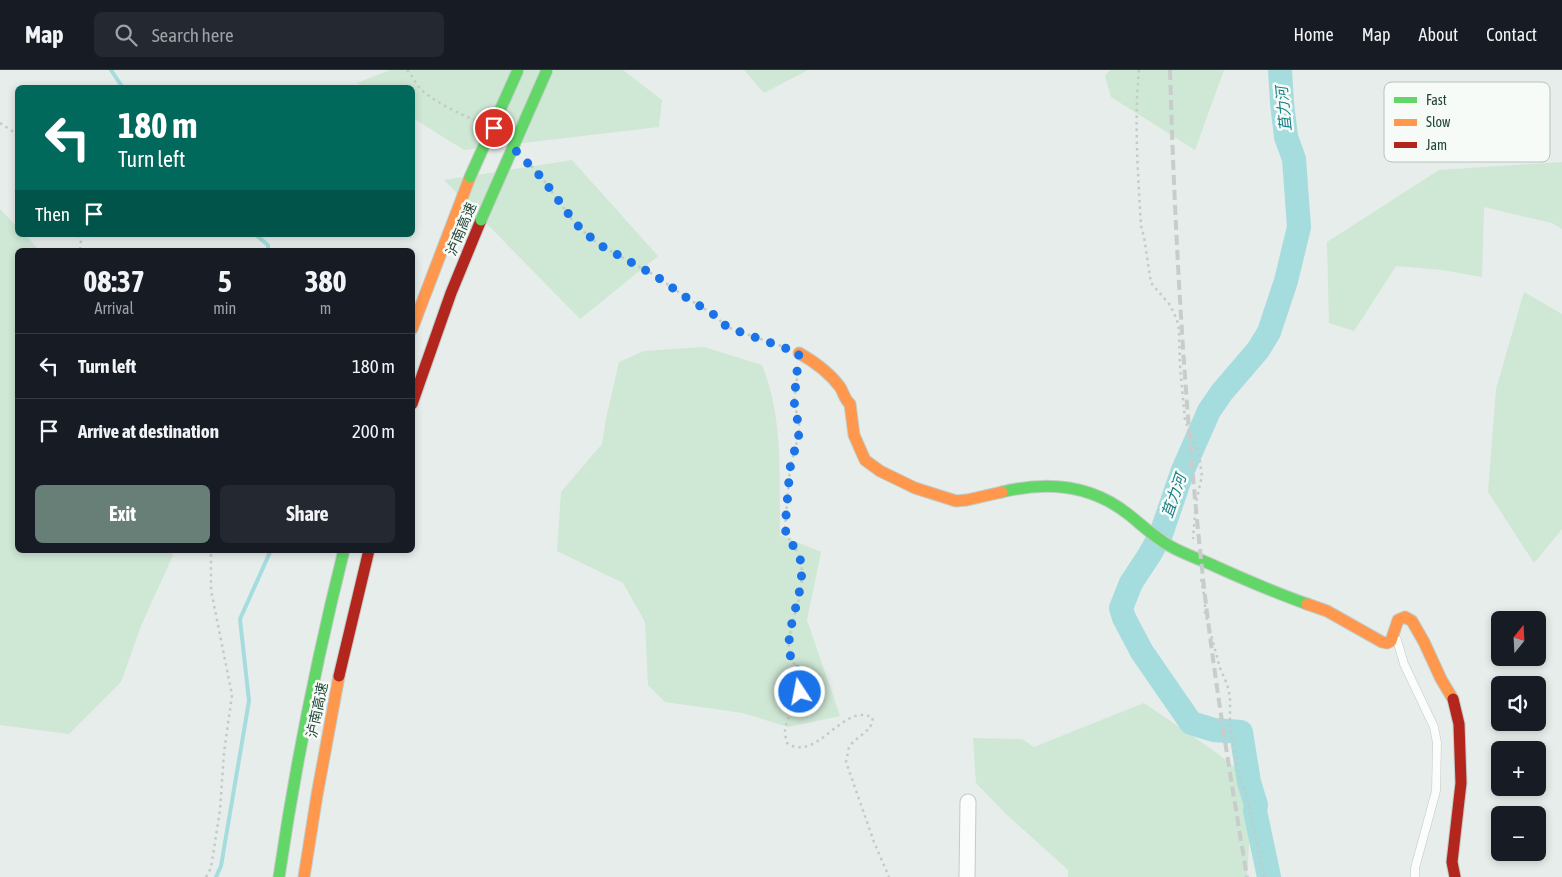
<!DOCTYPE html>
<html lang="en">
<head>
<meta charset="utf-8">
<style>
  :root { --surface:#171b24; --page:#242831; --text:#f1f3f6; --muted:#9ea1a6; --line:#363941; --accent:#677f76 }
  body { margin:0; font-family:"Asap Condensed","Noto Sans SC",sans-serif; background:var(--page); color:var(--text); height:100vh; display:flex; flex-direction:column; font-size:19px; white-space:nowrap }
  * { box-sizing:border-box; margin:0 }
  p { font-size:16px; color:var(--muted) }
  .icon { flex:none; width:28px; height:28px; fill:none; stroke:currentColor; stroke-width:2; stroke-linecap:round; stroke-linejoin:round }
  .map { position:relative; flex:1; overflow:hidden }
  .drawer { position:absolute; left:15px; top:178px; width:400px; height:305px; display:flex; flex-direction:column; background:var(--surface); border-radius:8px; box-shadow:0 2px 8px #0003 }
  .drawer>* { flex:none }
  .hud { position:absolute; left:15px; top:15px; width:400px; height:152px; border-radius:8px; box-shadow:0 2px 8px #0003; background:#00695c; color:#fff; overflow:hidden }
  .needle { width:32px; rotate:18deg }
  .buttons { position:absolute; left:1491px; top:541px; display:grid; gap:10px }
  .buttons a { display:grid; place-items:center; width:55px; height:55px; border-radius:8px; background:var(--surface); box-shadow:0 2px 8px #0003; font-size:25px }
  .pin { position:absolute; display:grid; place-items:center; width:42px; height:42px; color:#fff; margin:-21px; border:2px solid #fff; border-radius:50%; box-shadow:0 1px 5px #0007 }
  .me { position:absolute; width:55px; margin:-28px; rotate:349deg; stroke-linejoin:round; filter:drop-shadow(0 0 4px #0008) }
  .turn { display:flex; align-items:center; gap:18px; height:105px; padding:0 20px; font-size:22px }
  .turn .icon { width:65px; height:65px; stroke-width:2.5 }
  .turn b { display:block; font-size:35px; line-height:42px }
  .then { display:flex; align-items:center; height:48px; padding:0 20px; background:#0003; gap:10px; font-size:19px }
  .eta { display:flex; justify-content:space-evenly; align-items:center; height:85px; text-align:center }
  .eta b { font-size:30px; font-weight:700; line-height:35px }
  .primary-button { display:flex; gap:10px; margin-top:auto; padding:10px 20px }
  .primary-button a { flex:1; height:58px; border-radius:8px; background:var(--accent); color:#fff; font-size:20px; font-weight:700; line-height:58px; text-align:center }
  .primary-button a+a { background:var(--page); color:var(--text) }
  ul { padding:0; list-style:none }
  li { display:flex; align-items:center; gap:15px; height:65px; padding:0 20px; border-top:1px solid var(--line) }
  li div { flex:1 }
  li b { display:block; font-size:19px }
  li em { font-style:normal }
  header { display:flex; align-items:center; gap:30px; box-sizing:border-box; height:70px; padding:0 25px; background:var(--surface); border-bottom:1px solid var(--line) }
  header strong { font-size:24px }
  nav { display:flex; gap:28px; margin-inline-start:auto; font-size:18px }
  .search { width:350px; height:45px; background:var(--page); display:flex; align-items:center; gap:12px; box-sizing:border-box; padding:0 18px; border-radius:8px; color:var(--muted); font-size:19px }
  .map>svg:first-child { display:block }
  .green { fill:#cfe7d5 }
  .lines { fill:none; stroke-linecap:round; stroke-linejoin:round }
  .stream { stroke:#a5dcde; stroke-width:4 }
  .river { stroke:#a5dcde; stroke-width:24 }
  .lane-casing { stroke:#c4cac7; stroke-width:9 }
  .street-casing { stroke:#c4cac7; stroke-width:17 }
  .fast-casing { stroke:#c2cbc7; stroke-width:13 }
  .slow-casing { stroke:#c2cbc7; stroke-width:13 }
  .jam-casing { stroke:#c2cbc7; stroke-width:13 }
  .path { stroke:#c2ccc7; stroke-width:2.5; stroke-dasharray:2.5 4; stroke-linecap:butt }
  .lane { stroke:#fbfcfc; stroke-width:8 }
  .street { stroke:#fbfcfc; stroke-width:15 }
  .fast { stroke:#63d668; stroke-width:11 }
  .slow { stroke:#ff974d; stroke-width:11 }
  .jam { stroke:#b3261e; stroke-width:11 }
  .rail { stroke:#c8cdcb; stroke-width:4; stroke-dasharray:10 5; stroke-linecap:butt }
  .fast-bridge-casing { stroke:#c2ccc8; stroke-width:13; stroke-linecap:butt }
  .fast-bridge { stroke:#63d668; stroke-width:11 }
  .route { stroke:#1a73e8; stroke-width:9; stroke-dasharray:0 16.2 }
  .labels { text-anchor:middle; stroke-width:5; stroke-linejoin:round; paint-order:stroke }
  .street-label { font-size:14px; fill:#224437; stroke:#f6fbf8 }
  .water-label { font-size:15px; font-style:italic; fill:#157f87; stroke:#f6fbf8 }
  .key { fill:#f6fbf8; stroke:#b6c4be; stroke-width:1 }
  .key-label { font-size:14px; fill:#224437 }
</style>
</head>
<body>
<header>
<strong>Map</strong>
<div class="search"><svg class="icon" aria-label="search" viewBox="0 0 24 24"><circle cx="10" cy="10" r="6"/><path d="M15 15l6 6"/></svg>Search here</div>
<nav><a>Home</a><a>Map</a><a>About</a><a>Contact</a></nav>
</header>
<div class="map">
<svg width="1562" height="807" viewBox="0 0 1562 807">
  <rect width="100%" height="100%" fill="#e7edea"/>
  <g class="green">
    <path d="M 390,0 L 623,0 L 662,30 L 659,57 L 464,80 L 413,48 L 412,18 L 364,17 L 357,13 Z"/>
    <path d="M 744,0 L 808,0 L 764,23 Z"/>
    <path d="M 1110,0 L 1224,0 L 1195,80 L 1111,27 L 1105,6 Z"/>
    <path d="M 572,90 L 658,186 L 580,249 L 444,110 Z"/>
    <path d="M 1562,92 L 1562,159 L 1552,153 L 1484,137 L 1482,207 L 1442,200 L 1396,196 L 1354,261 L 1329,253 L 1327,172 L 1439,100 Z"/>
    <path d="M 0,139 L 17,157 L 18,165 L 25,165 L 39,180 L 18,180 L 18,480 L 172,480 L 173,485 L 141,556 L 121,612 L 69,664 L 0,655 Z"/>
    <path d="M 1524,222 L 1562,244 L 1562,459 L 1534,493 L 1488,422 L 1496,319 Z"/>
    <path d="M 704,277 L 762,295 C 784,350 779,407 780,465 L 821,482 L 807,550 L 840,646 L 788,657 L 743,643 L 665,632 L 648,615 L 645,552 L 623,513 L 557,481 L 561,422 L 602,374 L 606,349 L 619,292 L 644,281 Z"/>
    <path d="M 1144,633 L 1214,681 L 1253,711 L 1247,807 L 1068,807 L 1068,800 L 1006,744 L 976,713 L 973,668 L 1022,669 L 1034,677 Z"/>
  </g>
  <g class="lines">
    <g class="stream">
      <path d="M 111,0 L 123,18"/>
      <path d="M 256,165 L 268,175 L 268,180"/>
      <path d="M 216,807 L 221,796 L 249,631 L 240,549 L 271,480"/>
    </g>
    <path class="river" d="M 1269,807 L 1255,741 L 1256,735 L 1249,712 L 1241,662 L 1214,660 L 1191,653 L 1142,582 L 1124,548 L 1121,538 L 1131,513 L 1150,484 L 1161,464 L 1183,400 L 1209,341 L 1222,322 L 1258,280 L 1269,262 L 1286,211 L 1299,157 L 1294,89 L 1286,67 L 1282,33 L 1280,0"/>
    <defs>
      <path id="lane" d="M 1397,570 L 1404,594 L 1434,657 L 1437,673 L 1436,721 L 1415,798 L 1415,807"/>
      <path id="street" d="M 967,807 L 968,732"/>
      <g id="fast">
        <path d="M 1002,422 C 1047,411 1090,414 1128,444 C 1142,455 1154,467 1170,476 C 1182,483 1196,488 1208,493 C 1241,508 1273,522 1307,534"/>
        <path d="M 279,807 C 295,697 317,588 344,480"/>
      </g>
      <g id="slow">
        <path d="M 412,259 L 470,107"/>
        <path d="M 799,283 C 815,292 829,302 840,317 C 844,323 844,329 850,334 L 854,365 L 865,390 L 880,401 L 915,418 L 956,431 L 967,430 L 1002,422"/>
        <path d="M 1307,534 L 1327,541 L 1382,572 L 1387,573 L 1391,571 L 1398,550 L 1405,547 L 1412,551 L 1424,572 L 1441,609 L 1453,629"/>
        <path d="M 304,807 L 317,725 L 339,606"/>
      </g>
      <g id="jam">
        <path d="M 412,334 L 451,223 L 481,150"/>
        <path d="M 339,606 L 369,480"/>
        <path d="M 1453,629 L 1459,654 L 1461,713 L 1452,792 L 1455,807"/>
      </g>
    </defs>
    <use href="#lane" class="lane-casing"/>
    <use href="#street" class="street-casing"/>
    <use href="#fast" class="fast-casing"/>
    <use href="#slow" class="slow-casing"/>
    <use href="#jam" class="jam-casing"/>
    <g class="path">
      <path d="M 407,0 C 412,5 414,11 419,17 C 427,28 461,45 475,50"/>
      <path d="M 1139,0 C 1134,52 1138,104 1141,156 L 1144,167 L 1151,213 L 1170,235 L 1177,250 L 1179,260 L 1180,296 L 1185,350 L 1199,384 L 1202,406 L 1196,432 L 1193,469"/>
      <path d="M 0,53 L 18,65"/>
      <path d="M 527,91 L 542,108 L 575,154 L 598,174 L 656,206 L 684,226 L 716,246 L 723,254 L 732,259 L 784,277"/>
      <path d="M 78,165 L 81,170 L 80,180"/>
      <path d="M 798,302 L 794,331 L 799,353 L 799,364 L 790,398 L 785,458 C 787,471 799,479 801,492 C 806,519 792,546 789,571 C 787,591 799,596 801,611 C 804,629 786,644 785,661 C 785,665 786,669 787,673 C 817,694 843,631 873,648 L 870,658 L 853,672 L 849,677 L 846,692 L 874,772 L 889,807"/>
      <path d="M 1201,509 L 1205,530 L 1205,542 L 1220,598 L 1227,614 L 1230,626 L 1230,655 L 1241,716 L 1245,719 L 1264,807"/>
      <path d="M 206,807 L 211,798 L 220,740 L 224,683 L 232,625 L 211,520 L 211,480"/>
    </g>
    <use href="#lane" class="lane"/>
    <use href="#street" class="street"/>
    <use href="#fast" class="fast"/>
    <use href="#slow" class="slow"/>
    <use href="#jam" class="jam"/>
    <path class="rail" d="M 1170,0 C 1175,172 1185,345 1204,517 C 1215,614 1231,710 1247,807"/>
    <defs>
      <g id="fast-bridge">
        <path d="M 470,107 L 518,0"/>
        <path d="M 481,150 L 547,0"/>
      </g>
    </defs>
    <use href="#fast-bridge" class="fast-bridge-casing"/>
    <use href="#fast-bridge" class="fast-bridge"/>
  </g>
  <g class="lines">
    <path class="route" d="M 494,58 L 542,108 L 576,154 L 598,174 L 656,206 L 684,226 L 716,246 L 723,254 L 732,259 L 799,283 L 794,331 L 798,353 L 799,364 L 790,398 L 785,458 C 787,471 799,480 801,493 C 805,521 788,551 789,578 C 790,593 799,597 801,610 C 802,613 801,618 800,622"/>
  </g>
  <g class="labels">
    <g class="street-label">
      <text transform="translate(461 159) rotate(-67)" y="5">泸南高速</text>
      <text transform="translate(317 640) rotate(-78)" y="5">泸南高速</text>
    </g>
    <g class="water-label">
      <text transform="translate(1284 39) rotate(-96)" y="5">苴力河</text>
      <text transform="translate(1174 426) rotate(-71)" y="5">苴力河</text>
    </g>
  </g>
  <rect x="1384" y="12" width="166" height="80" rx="8" class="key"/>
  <rect x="1394" y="27" width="23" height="6" fill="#63d668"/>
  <rect x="1394" y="49" width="23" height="7" fill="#ff974d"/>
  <rect x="1394" y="72" width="23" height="6" fill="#b3261e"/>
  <g class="key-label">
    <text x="1426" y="35">Fast</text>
    <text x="1426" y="57">Slow</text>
    <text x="1426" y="80">Jam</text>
  </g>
</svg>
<div class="buttons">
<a><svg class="needle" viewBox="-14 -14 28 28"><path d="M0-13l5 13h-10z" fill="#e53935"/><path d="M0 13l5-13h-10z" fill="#9ea1a6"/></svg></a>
<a><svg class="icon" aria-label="sound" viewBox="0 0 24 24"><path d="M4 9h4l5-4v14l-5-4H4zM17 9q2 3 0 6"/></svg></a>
<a>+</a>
<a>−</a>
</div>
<div class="pin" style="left:494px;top:58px;background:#d93025"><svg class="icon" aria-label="arrive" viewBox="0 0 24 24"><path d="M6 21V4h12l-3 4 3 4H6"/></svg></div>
<svg class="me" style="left:800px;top:622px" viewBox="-20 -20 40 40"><circle r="17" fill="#1a73e8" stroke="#fff" stroke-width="3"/><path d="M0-11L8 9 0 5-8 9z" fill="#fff"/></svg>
<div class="hud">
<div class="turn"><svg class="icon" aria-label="left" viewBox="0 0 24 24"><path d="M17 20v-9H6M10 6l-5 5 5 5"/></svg><div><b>180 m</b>Turn left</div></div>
<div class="then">Then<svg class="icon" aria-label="arrive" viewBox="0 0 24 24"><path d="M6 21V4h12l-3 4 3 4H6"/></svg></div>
</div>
<section class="drawer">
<div class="eta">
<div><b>08:37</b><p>Arrival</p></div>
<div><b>5</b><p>min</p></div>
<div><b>380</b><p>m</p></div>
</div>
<ul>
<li><svg class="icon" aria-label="left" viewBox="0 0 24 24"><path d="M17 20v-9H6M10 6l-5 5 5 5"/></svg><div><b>Turn left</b></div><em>180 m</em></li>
<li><svg class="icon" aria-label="arrive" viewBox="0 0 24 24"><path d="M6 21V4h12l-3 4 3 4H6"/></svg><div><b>Arrive at destination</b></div><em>200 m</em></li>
</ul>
<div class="primary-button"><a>Exit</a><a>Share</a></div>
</section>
</div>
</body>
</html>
